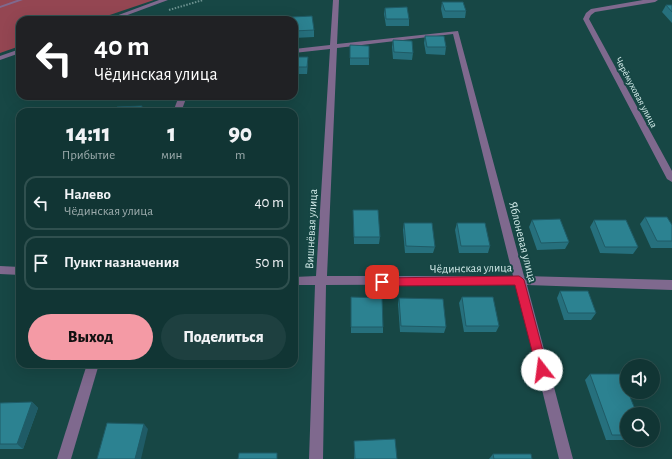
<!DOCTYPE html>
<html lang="ru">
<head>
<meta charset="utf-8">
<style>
  :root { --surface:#113534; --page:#1e4040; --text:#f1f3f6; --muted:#9cabac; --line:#30504f; --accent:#f49aa5 }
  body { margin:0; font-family:"Alegreya Sans",sans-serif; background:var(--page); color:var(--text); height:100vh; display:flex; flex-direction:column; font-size:15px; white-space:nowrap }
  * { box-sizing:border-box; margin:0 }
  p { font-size:13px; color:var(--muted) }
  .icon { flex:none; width:22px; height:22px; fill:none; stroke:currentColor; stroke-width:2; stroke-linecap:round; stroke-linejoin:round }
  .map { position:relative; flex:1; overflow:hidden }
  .panel { position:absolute; left:16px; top:108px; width:282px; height:260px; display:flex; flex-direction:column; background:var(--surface); border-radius:12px; box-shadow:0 4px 16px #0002,0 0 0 1px var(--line) }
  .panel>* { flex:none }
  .hud { position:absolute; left:16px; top:16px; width:282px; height:84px; border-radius:12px; box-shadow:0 4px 16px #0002,0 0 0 1px var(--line); background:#202124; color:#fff; overflow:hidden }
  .controls { position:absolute; left:620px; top:359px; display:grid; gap:8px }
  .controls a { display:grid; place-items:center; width:40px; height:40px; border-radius:50%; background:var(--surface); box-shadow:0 4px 16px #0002,0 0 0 1px var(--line); font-size:20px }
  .pin { position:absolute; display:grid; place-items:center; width:34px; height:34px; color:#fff; margin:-17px; border-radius:8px; box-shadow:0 2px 6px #0006 }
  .me { position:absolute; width:44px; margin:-22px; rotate:345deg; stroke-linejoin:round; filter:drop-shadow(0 0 3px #0008) }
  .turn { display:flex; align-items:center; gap:14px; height:84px; padding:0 12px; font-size:18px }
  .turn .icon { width:52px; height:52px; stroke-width:2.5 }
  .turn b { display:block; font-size:28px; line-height:34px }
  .eta { display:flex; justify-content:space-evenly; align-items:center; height:68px; text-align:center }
  .eta b { font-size:24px; font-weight:800; line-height:28px }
  .action { display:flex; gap:8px; margin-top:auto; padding:8px 12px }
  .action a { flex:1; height:46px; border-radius:24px; background:var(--accent); color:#111; font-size:16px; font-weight:800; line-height:46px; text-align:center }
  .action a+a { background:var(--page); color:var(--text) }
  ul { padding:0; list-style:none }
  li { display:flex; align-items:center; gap:12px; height:54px; margin:0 8px 6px; padding:0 4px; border:2px solid var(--line); border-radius:12px }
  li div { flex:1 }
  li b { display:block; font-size:15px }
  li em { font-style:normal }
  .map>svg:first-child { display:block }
  .green { fill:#944652 }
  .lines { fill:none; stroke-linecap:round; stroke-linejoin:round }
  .path { stroke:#6c9290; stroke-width:2; stroke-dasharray:1.5 1.5; stroke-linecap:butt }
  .service { fill:#7f698e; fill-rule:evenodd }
  .minor { fill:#7f698e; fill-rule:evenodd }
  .tertiary { fill:#7f698e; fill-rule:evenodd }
  .wall { fill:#26707d }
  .shaded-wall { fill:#1f5b66 }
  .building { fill:#2c8291; stroke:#1f5b66 }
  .route { fill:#e11d48; stroke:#92132f }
  .labels { text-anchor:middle; stroke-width:4; stroke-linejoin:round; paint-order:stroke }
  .far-street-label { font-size:10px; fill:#d2ebe9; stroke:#174745 }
  .street-label { font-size:12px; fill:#d2ebe9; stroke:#174745 }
</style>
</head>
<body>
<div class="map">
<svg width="672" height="459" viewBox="0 0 672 459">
  <rect width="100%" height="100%" fill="#174745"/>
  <path class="green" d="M 0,0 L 154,0 L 95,20 L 20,20 L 20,46 L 0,53 Z"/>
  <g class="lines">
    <path class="path" d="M 169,10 L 203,0"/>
    <path class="service" d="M 17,0 L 23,0 L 0,8 L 0,6 Z"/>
    <g class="minor">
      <path d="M 333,0 L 339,0 L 337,44 L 458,31 L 524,276 L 672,280 L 672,290 L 527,285 L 573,459 L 559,459 L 516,284 L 326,285 L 323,459 L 309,459 L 315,285 L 294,285 L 294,277 L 316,276 L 330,49 L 294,53 L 294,49 L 330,45 ZM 453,34 L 513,276 L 327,276 L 337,48 Z"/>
      <path d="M 643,0 L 658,0 L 655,2 L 595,12 L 591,15 L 589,19 L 672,171 L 672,182 L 667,179 L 583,19 L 586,13 L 591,9 Z"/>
      <path d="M 179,96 L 187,96 L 181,112 L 173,112 Z"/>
      <path d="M 0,266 L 20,267 L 20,275 L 0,274 Z"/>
      <path d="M 87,364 L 99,364 L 71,459 L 57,459 Z"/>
    </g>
    <g class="tertiary">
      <path d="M 159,0 L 168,0 L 114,20 L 105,20 Z"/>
      <path d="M 20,49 L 20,53 L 0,60 L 0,56 Z"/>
    </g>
  </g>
  <g class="wall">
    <path d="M 442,2 L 466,11 L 465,18 L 443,18 L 441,9 Z"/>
    <path d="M 666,5 L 672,5 L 672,23 L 662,12 Z"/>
    <path d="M 385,8 L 409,19 L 409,26 L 386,26 L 384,14 Z"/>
    <path d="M 294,20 L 314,30 L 314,37 L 294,38 Z"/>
    <path d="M 425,36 L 446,47 L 445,55 L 426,54 L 424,43 Z"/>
    <path d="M 393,40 L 413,53 L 412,60 L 393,59 L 392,47 Z"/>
    <path d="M 350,45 L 369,58 L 369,65 L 350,65 Z"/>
    <path d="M 294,57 L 308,57 L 307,74 L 294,74 Z"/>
    <path d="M 140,96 L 164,96 L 162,101 L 142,101 Z"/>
    <path d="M 353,210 L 380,237 L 379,244 L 354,244 Z"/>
    <path d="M 645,217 L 672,225 L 672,248 L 651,248 L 640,224 Z"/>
    <path d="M 532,220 L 569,242 L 565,249 L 537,250 L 529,227 Z"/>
    <path d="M 594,220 L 638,247 L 633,254 L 600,253 L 590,227 Z"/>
    <path d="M 404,223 L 435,247 L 433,253 L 405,253 L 403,230 Z"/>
    <path d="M 457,223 L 490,246 L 488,253 L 459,253 L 455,230 Z"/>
    <path d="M 560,291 L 596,313 L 591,320 L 564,320 L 557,298 Z"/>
    <path d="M 351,297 L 383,327 L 383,333 L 351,333 Z"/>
    <path d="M 462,297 L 499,326 L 496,332 L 464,332 L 459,303 Z"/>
    <path d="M 399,298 L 446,327 L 444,333 L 400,332 L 398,304 Z"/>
    <path d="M 590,374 L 627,414 L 627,440 L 606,440 L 585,380 Z"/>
    <path d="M 32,402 L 38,408 L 23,449 L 0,449 L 0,403 Z"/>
    <path d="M 354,441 L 397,459 L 354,459 Z"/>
    <path d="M 493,454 L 532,459 L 489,459 Z"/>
  </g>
  <g class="shaded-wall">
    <path d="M 308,57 L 308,64 L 307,74 L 307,67 Z"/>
    <path d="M 161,96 L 164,96 L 162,101 Z"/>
    <path d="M 142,106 L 144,112 L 140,112 Z"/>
    <path d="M 297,216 L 298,223 L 295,250 L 294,243 Z"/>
    <path d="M 32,402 L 38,408 L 23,449 L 17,444 Z"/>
    <path d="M 144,424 L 148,429 L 141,459 L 135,459 Z"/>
  </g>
  <g class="building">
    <path d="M 442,2 L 463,2 L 466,11 L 445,11 Z"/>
    <path d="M 666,5 L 672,5 L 672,12 Z"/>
    <path d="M 407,7 L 409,19 L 386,19 L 385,8 Z"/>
    <path d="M 312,16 L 314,30 L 294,31 L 294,20 L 292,20 L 292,17 Z"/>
    <path d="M 425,36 L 444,36 L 446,47 L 427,47 Z"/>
    <path d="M 393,40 L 412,41 L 413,53 L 394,52 Z"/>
    <path d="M 350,45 L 369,46 L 369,58 L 350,58 Z"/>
    <path d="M 294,57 L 308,57 L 307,67 L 294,67 Z"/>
    <path d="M 142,106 L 140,112 L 115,112 L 117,107 Z"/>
    <path d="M 353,210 L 378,210 L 380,237 L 354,237 Z"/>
    <path d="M 294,216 L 297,216 L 294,243 Z"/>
    <path d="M 645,217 L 667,217 L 672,225 L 672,241 L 657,241 Z"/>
    <path d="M 560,219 L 569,242 L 541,243 L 532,220 Z"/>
    <path d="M 594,220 L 626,220 L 638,247 L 605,247 Z"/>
    <path d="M 404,223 L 432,223 L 435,247 L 406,246 Z"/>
    <path d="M 457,223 L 485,223 L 490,246 L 461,246 Z"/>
    <path d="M 560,291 L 588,291 L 596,313 L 568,313 Z"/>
    <path d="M 351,297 L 382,298 L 383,327 L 351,327 Z"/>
    <path d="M 462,297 L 493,297 L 499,326 L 466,326 Z"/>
    <path d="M 399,298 L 443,299 L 446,327 L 401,326 Z"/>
    <path d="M 590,374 L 621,374 L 627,388 L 627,392 L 628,392 L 637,414 L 627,414 L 627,435 L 612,435 Z"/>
    <path d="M 32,402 L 17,444 L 0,444 L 0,403 Z"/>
    <path d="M 107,423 L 144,424 L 135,459 L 97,459 Z"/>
    <path d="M 395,439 L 397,459 L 355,459 L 354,441 Z"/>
    <path d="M 239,453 L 277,453 L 277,459 L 238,459 Z"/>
    <path d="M 493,454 L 531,454 L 532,459 L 494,459 Z"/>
  </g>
  <path class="route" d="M 519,276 L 522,278 L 524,280 L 548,370 L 546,373 L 542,375 L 539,373 L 537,370 L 515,285 L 382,286 L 378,285 L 377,282 L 378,279 L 382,278 Z"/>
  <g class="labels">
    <g class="far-street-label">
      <text transform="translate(637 92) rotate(62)" y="4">Черёмуховая улица</text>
    </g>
    <g class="street-label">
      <text transform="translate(311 229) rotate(-87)" y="4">Вишнёвая улица</text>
      <text transform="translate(523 242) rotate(76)" y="4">Яблоневая улица</text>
      <text transform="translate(471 268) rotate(-1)" y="4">Чёдинская улица</text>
    </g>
  </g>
</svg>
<div class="controls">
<a><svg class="icon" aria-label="sound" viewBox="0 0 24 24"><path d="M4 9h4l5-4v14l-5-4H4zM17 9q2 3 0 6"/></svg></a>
<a><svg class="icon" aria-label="search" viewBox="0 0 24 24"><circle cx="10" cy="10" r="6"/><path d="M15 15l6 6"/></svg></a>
</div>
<div class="pin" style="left:382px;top:282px;background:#d93025"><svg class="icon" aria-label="arrive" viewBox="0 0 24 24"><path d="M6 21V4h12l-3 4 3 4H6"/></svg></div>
<svg class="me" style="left:542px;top:370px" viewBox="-20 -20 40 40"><circle r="19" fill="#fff"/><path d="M0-13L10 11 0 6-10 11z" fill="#e11d48"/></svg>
<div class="hud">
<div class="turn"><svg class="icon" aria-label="left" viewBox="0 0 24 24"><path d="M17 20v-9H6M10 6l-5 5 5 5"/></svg><div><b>40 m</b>Чёдинская улица</div></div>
</div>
<section class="panel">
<div class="eta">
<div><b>14:11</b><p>Прибытие</p></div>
<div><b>1</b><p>мин</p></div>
<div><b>90</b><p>m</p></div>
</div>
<ul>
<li><svg class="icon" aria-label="left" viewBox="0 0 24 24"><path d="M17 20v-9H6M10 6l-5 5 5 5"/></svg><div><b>Налево</b><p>Чёдинская улица</p></div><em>40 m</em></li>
<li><svg class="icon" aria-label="arrive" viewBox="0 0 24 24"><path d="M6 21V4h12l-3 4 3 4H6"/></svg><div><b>Пункт назначения</b></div><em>50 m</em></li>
</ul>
<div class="action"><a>Выход</a><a>Поделиться</a></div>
</section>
</div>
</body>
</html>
